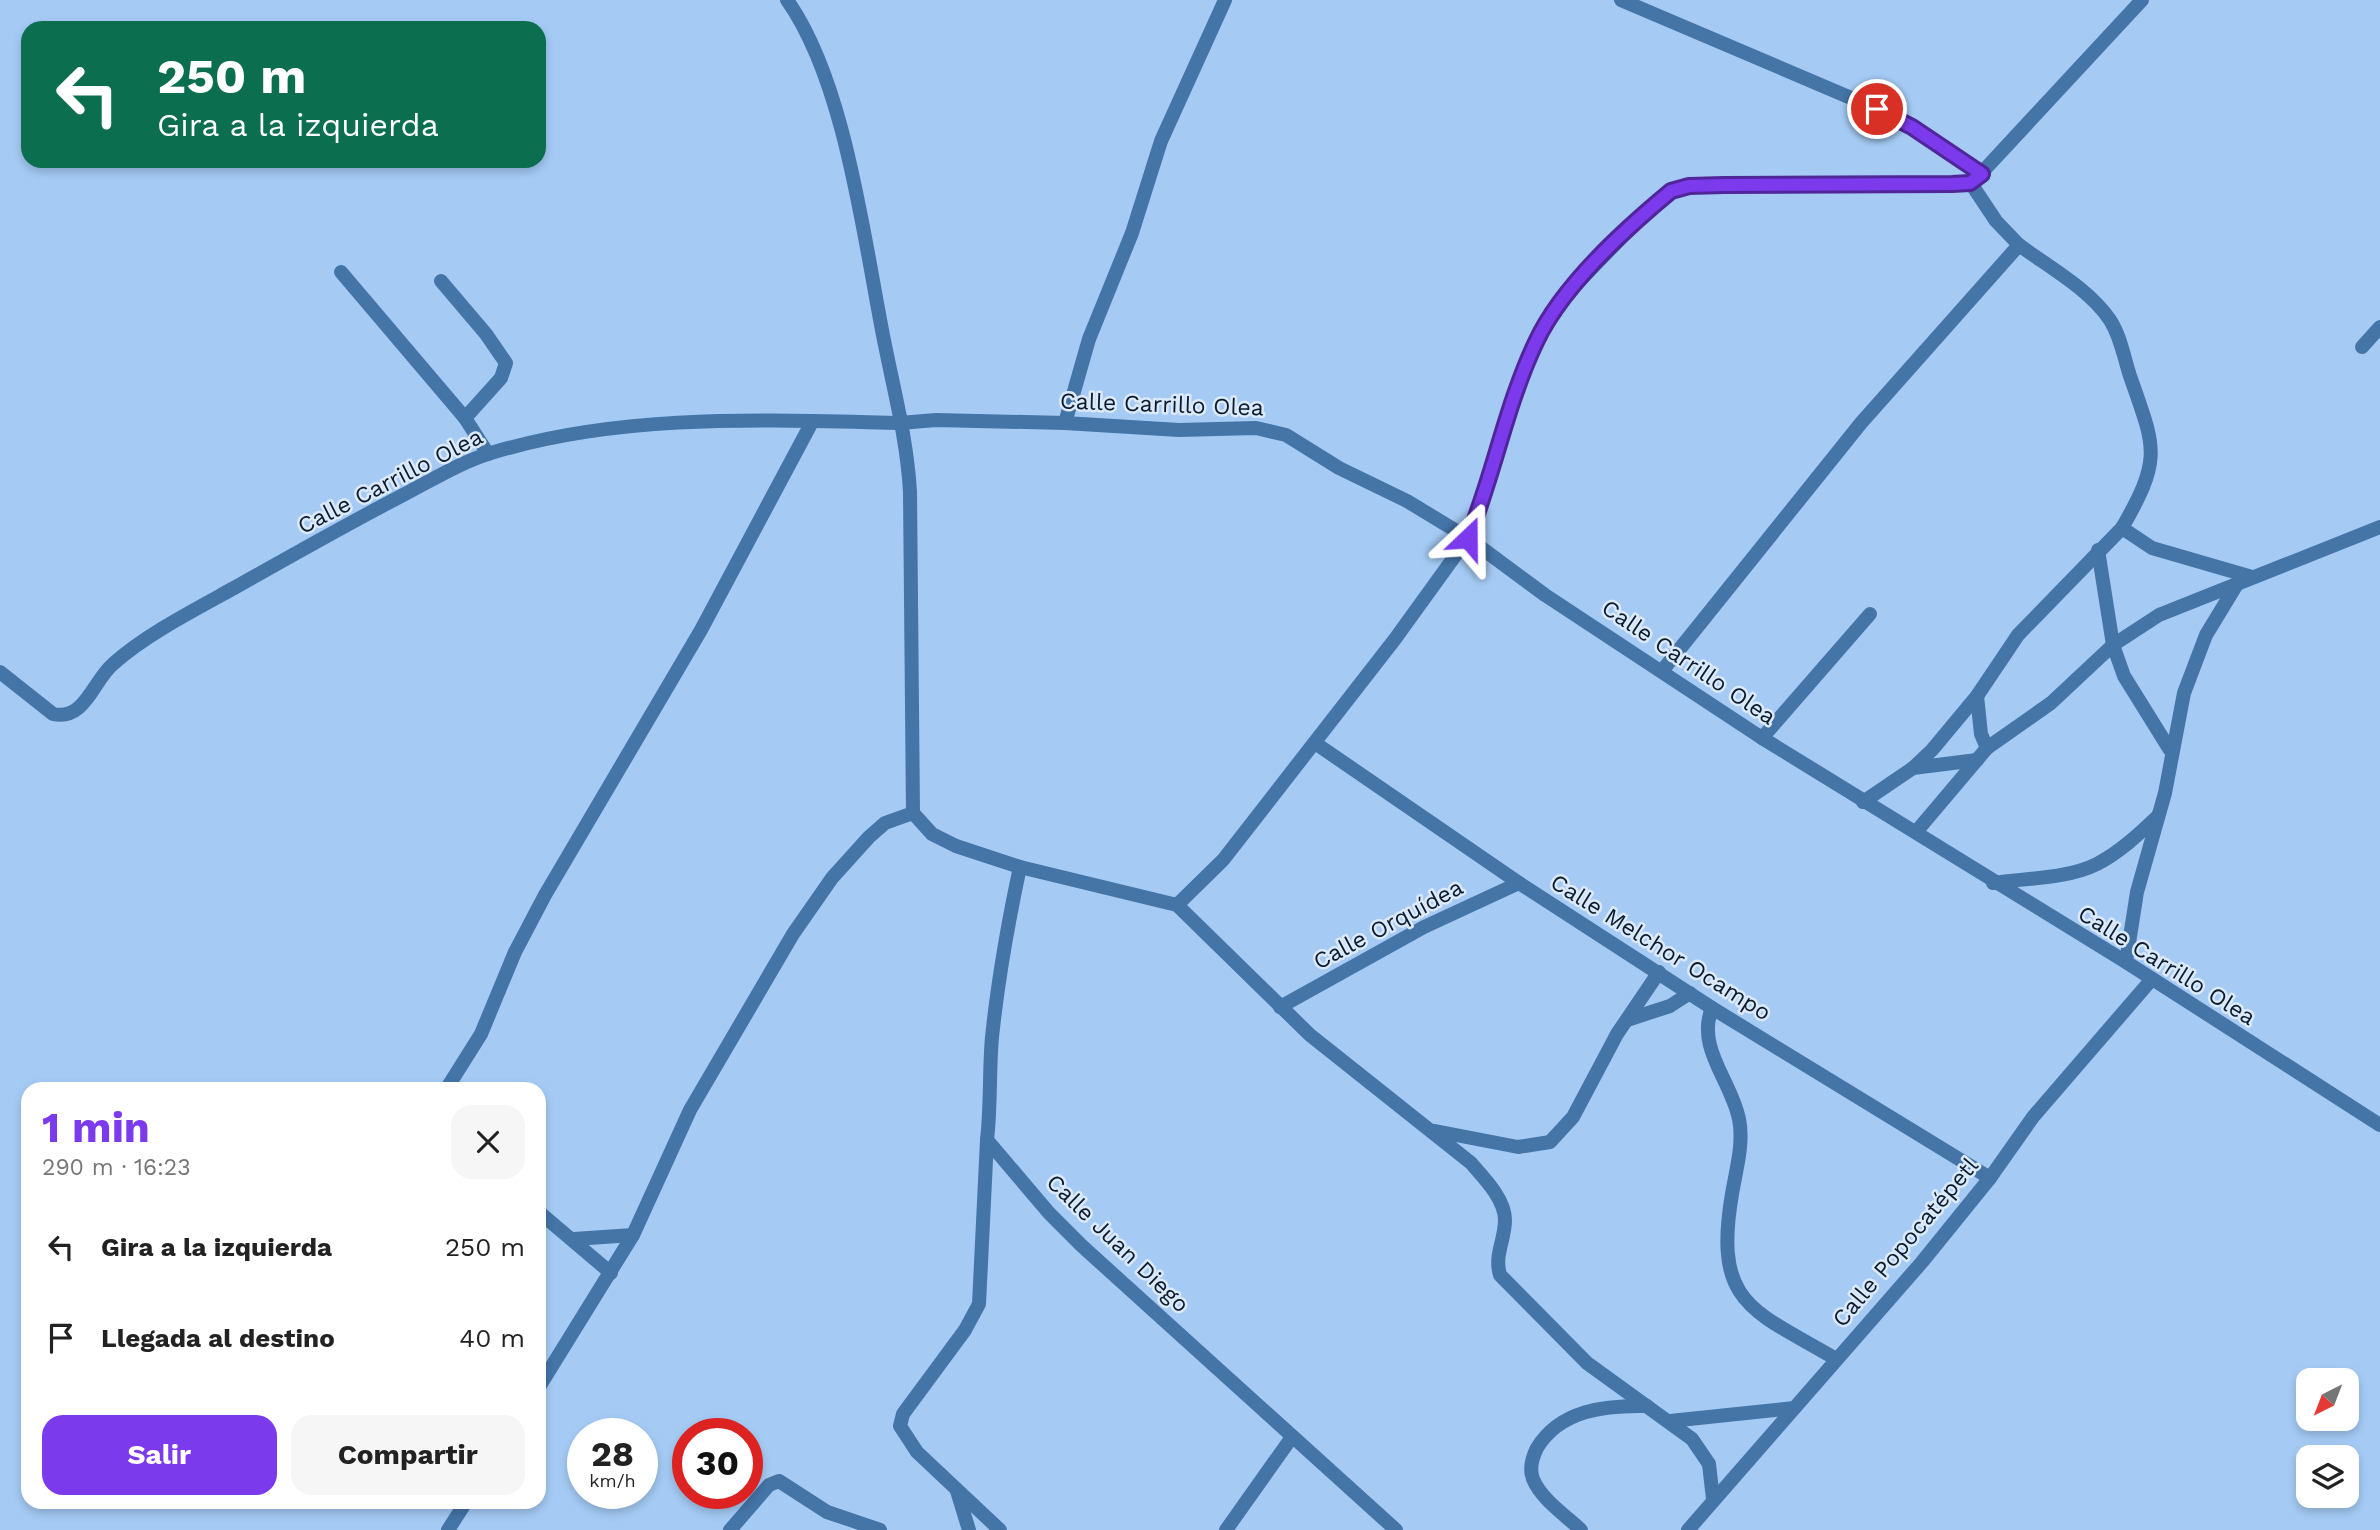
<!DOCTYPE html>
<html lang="es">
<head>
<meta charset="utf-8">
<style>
  :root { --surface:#fff; --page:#f6f6f6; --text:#222; --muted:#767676; --accent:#7c3aed }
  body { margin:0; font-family:"Work Sans",sans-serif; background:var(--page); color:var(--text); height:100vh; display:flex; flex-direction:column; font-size:26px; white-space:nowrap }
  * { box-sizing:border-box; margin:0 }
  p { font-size:23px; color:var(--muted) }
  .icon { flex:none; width:38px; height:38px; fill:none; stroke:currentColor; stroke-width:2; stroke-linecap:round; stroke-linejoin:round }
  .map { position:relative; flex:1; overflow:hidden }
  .sheet { position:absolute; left:21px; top:1082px; width:525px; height:427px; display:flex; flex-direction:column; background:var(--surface); border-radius:21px; box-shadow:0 4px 10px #0003 }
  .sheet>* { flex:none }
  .guide { position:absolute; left:21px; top:21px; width:525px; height:147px; border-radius:21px; box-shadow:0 4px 10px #0003; background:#0b6e4f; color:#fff; overflow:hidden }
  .needle { width:46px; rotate:222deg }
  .buttons { position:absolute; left:2296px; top:1368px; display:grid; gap:14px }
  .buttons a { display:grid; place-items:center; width:63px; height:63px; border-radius:14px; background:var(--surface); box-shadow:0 4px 10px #0003; font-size:35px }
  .speed { position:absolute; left:567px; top:1418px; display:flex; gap:14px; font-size:35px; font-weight:700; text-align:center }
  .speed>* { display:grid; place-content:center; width:91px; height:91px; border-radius:50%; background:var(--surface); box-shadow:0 4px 10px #0003; line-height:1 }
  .speed small { font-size:18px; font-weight:400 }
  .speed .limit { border:10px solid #d22; background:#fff; color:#111 }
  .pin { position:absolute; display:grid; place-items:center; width:60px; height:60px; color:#fff; margin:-30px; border:4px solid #fff; border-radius:50%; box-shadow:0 2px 7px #0007 }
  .me { position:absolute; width:77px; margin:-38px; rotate:23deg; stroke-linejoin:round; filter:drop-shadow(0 0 5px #0008) }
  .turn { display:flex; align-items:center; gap:24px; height:147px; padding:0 21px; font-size:32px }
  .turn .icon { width:91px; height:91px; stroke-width:2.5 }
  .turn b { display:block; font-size:49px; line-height:60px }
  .round { display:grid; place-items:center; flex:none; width:74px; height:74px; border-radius:21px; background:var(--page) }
  .overview { display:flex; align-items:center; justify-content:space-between; height:119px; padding:0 21px }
  h1 { font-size:42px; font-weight:700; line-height:52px; color:var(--accent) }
  .primary-button { display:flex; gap:14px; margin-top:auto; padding:14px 21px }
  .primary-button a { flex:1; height:80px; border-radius:21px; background:var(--accent); color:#fff; font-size:28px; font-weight:700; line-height:80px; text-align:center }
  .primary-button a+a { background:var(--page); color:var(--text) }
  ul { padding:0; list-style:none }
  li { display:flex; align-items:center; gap:21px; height:91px; padding:0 21px }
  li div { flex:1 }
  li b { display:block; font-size:26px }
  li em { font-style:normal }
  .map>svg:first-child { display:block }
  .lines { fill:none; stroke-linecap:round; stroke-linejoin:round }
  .minor { stroke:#4574a7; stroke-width:14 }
  .route-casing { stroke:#51269a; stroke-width:18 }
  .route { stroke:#7c3aed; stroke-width:12 }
  .labels { text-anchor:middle; stroke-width:5; stroke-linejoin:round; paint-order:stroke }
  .street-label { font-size:23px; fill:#091b2e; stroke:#dbe9f9 }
</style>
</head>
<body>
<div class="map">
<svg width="2380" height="1530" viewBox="0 0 2380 1530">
  <rect width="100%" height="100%" fill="#a5cbf5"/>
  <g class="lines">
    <g class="minor">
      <path d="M 787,0 C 844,80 863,232 882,330 C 892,383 907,437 910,492 L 913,813 L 932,834 L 956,846 L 1020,867 L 1177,905 L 1310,1035 L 1471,1163 C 1484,1178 1505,1199 1505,1220 C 1505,1240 1494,1255 1500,1275 L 1587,1363 L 1692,1439 L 1709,1464 L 1713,1499"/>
      <path d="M 1621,0 L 1877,109 L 1912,127 L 1982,174"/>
      <path d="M 2019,245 C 2049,267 2089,289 2110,320 C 2121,337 2124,358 2130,376 C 2155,448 2163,457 2122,528 L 2152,548 L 2252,577"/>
      <path d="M 341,272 L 465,418 L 488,454"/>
      <path d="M 441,281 L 486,334 L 506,363 L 501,378 L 465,418"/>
      <path d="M 2362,347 L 2380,327"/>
      <path d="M 1065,423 L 1089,339 L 1132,233 L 1161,141 L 1225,0"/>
      <path d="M 2098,550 L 2113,645 L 2124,676 L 2170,750"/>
      <path d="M 1662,671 L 1861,423 L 2019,245 L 1996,221 L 1970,182"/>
      <path d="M 0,672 L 53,714 C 85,721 93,681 113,664 C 145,635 196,609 234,588 C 291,556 347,524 405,494 C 432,480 461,462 491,453 C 623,413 764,420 900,423 L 936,420 L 1065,423 L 1179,430 L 1256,428 L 1286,435 L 1339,468 L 1407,501 L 1468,538 L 1545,595 L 1762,738 L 2126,962 L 2380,1125"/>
      <path d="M 1977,696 L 1981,734 L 1987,748"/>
      <path d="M 1762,738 L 1870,614"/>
      <path d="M 1315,743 L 1519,883 L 1712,1008 L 1990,1178"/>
      <path d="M 1913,768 L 1977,760"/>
      <path d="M 1863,802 L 1913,768 L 1932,750 L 1977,696 L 2018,635 L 2122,528"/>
      <path d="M 1916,832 L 1987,748 L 2051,703 L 2113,645 L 2159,615 L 2380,527"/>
      <path d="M 1020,867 C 1008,923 998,980 992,1037 C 989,1071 991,1105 987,1140 L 1049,1213 L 1082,1246 L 1396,1530"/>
      <path d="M 1993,883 C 2025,878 2067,879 2097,864 C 2120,852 2139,834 2158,816"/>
      <path d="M 1177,905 L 1223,860 L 1395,639 L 1468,538 L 1481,506 L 1514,397 L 1537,340 L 1566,295 L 1648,210 L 1671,191 L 1689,186 L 1952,184 L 1974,181 L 2142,0"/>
      <path d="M 2126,962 L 2137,892 L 2165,793 L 2184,693 L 2206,635 L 2237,584"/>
      <path d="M 1280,1007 L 1424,927 L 1519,883"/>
      <path d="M 1712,1008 C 1696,1048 1731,1080 1739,1119 C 1744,1143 1736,1170 1732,1194 C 1713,1305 1753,1310 1836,1359"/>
      <path d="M 1627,1020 L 1670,1006 L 1690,993"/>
      <path d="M 447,1088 L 481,1034 L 515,952 L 545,895 L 701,630 L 812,422"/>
      <path d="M 1435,1131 L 1518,1147 L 1550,1142 L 1573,1117 L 1617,1034 L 1659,972"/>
      <path d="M 987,1140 L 979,1304 L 965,1330 L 903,1414 L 900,1426 L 917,1452 L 1000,1530"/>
      <path d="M 539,1212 L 611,1273"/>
      <path d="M 574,1239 L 633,1235"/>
      <path d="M 539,1387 L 633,1235 L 690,1110 L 793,934 L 832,878 L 869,837 L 885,823 L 913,813"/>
      <path d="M 1670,1421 L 1794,1408"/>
      <path d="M 957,1491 L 969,1530"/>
      <path d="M 448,1530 L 466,1502"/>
      <path d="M 730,1530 L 769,1485 L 779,1481 L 827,1512 L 880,1530"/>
      <path d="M 1226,1530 L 1292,1437"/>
      <path d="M 1581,1530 C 1565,1515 1541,1499 1533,1479 C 1529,1469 1532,1458 1537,1448 C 1560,1410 1605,1405 1647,1406"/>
      <path d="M 1688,1530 L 1922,1262 L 1990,1178 L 2033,1117 L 2152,979"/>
    </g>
  </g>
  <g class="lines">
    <defs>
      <path id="route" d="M 1468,538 C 1494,474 1506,405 1536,342 C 1562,286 1624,230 1671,191 L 1689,186 L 1724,185 L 1952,184 L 1970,183 L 1982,174 L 1912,127 L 1877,109"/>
    </defs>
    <use href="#route" class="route-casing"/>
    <use href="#route" class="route"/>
  </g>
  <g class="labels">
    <g class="street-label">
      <text transform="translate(1162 404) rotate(2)" y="8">Calle Carrillo Olea</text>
      <text transform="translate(390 481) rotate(-27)" y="8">Calle Carrillo Olea</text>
      <text transform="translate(1689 662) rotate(34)" y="8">Calle Carrillo Olea</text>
      <text transform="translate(1388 924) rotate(-28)" y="8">Calle Orquídea</text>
      <text transform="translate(1661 947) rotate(32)" y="8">Calle Melchor Ocampo</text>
      <text transform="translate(2167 965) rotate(32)" y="8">Calle Carrillo Olea</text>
      <text transform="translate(1905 1242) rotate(-50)" y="8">Calle Popocatépetl</text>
      <text transform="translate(1118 1243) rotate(44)" y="8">Calle Juan Diego</text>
    </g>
  </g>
</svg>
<div class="buttons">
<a><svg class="needle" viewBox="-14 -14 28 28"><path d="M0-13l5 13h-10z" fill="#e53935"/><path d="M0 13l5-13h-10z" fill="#767676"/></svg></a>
<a><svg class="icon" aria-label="layers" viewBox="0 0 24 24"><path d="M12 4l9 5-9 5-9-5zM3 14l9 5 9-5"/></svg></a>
</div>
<div class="speed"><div>28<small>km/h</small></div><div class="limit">30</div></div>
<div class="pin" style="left:1877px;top:109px;background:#d93025"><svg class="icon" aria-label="arrive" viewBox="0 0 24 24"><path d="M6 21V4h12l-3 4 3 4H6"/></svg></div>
<svg class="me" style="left:1468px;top:538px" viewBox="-20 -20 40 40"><path d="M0-17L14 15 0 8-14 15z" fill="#7c3aed" stroke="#fff" stroke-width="4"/></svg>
<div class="guide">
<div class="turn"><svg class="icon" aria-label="left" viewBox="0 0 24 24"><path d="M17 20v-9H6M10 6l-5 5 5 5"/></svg><div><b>250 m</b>Gira a la izquierda</div></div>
</div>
<section class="sheet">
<div class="overview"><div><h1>1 min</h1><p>290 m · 16:23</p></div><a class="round"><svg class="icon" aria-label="close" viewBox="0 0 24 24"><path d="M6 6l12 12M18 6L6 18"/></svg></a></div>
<ul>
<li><svg class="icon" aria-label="left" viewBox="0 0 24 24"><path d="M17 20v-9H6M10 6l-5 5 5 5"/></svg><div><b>Gira a la izquierda</b></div><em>250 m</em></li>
<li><svg class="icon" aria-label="arrive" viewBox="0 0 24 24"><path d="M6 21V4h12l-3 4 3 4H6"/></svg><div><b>Llegada al destino</b></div><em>40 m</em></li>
</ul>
<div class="primary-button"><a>Salir</a><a>Compartir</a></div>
</section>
</div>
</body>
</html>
